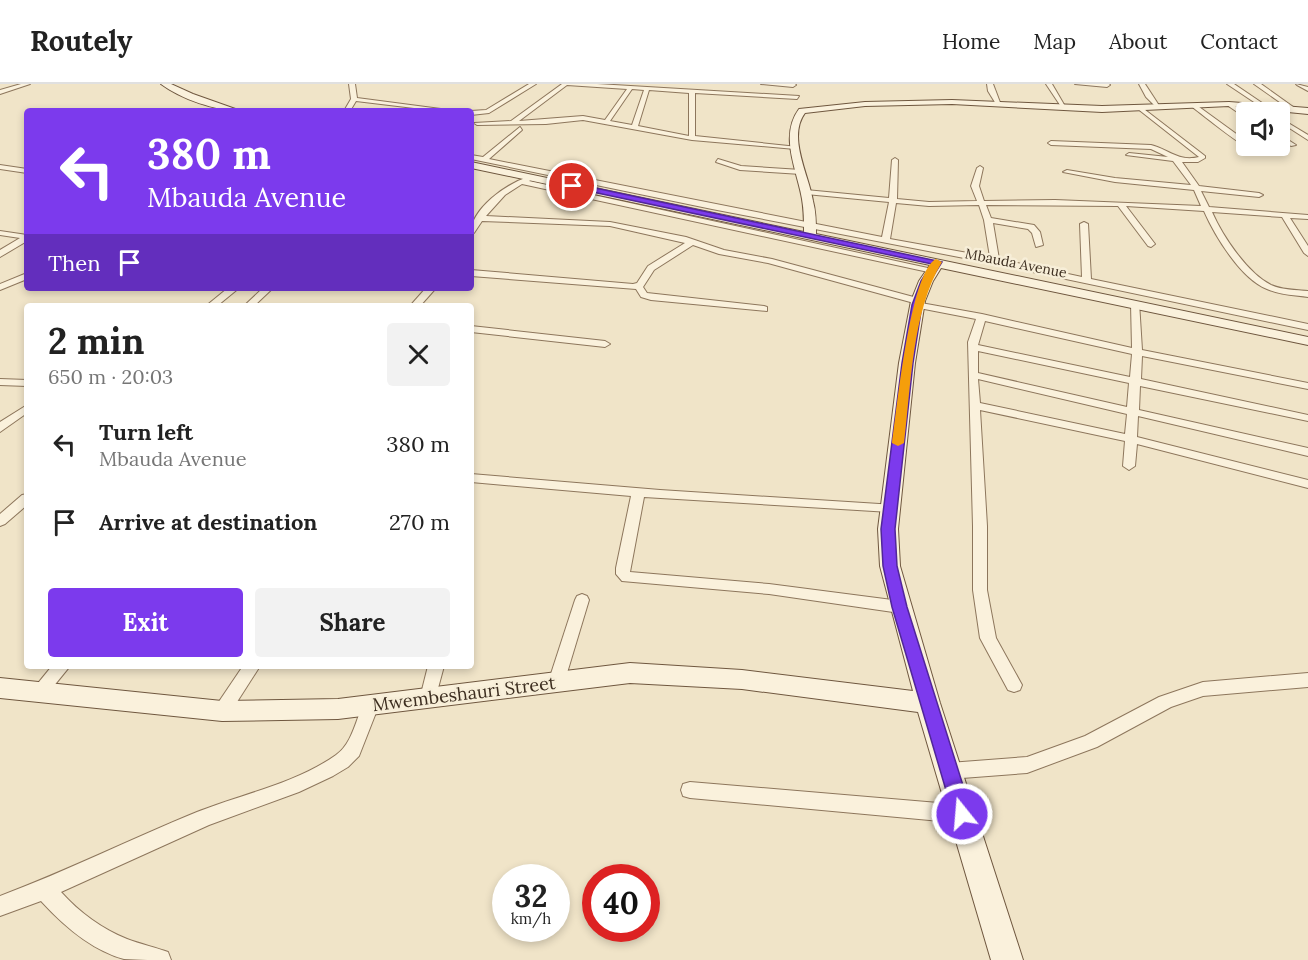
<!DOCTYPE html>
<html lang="en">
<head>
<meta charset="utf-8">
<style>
  :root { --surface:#fff; --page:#f2f2f2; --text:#222; --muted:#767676; --line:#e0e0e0; --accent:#7c3aed }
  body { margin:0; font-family:Lora,serif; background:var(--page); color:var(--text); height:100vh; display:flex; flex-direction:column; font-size:22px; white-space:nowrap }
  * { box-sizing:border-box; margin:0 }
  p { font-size:20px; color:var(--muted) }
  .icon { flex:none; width:33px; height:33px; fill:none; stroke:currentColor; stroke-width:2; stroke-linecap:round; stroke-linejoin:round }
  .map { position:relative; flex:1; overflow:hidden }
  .side { position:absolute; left:24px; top:219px; width:450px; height:366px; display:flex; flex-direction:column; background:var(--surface); border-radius:6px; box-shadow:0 3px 9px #0003 }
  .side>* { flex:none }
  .top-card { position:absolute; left:24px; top:24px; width:450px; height:183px; border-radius:6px; box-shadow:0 3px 9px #0003; background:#7c3aed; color:#fff; overflow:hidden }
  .tools { position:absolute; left:1236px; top:18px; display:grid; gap:12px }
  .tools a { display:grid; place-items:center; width:54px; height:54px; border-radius:6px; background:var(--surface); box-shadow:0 3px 9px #0003; font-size:30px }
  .speed { position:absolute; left:492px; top:780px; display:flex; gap:12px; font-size:30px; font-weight:700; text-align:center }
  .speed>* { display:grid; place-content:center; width:78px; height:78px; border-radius:50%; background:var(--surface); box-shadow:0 3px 9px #0003; line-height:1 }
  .speed small { font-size:15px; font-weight:400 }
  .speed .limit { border:9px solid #d22; background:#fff; color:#111 }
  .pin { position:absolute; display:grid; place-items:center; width:51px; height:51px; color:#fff; margin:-26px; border:3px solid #fff; border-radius:50%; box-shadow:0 2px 6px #0007 }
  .me { position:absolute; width:66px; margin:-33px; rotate:343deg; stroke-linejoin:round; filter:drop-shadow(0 0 4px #0008) }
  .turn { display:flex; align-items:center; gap:21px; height:126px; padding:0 24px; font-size:27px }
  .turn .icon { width:78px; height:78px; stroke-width:2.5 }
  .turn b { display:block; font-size:42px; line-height:51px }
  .then { display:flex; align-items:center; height:57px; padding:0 24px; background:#0003; gap:12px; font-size:22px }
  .round { display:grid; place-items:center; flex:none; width:63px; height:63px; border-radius:6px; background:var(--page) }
  .headline { display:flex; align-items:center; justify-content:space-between; height:102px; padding:0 24px }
  h1 { font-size:36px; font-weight:700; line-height:45px }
  .button { display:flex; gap:12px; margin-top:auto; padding:12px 24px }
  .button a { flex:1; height:69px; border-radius:6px; background:var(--accent); color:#fff; font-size:24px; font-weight:700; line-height:69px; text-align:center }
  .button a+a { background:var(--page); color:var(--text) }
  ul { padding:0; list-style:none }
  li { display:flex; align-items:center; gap:18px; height:78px; padding:0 24px }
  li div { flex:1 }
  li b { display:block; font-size:22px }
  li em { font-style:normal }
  header { display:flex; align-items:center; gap:36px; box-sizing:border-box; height:84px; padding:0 30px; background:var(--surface); border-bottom:2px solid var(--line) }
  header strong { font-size:28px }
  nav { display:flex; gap:33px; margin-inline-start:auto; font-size:21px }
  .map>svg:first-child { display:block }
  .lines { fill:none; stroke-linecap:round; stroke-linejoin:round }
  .street-casing { stroke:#8d765c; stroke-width:2 }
  .secondary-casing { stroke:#6f573f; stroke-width:2 }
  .street { fill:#faf1dc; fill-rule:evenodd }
  .secondary { fill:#faf1dc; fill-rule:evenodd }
  .route { fill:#7c3aed; stroke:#51269a; stroke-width:1.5 }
  .slow { fill:#f59e0b }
  .labels { text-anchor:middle; stroke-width:5; stroke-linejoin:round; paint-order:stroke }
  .far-street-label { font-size:14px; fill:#3d2e20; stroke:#f7eed8 }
  .near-street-label { font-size:18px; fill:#3d2e20; stroke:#f7eed8 }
</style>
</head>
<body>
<header>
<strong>Routely</strong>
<nav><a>Home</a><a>Map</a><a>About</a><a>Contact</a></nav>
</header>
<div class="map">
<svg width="1308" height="876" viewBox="0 0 1308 876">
  <rect width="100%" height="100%" fill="#f0e4c8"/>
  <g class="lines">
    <defs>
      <g id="street">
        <path d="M 21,0 L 30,0 L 0,10 L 0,6 Z"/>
        <path d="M 349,0 L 355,0 L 357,14 L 456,27 L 439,27 L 356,17 L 350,27 L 344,27 L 351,15 Z"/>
        <path d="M 529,0 L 536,0 L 489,29 L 471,31 L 471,27 L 486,26 Z"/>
        <path d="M 562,0 L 597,0 L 799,12 L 797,15 L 695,9 L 695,52 L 798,63 L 795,65 L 692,56 L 583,36 L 546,40 L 477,41 L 474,39 L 511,37 ZM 567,1 L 627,5 L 605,36 L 583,32 L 519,37 ZM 632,5 L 644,6 L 632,41 L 610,37 ZM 649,6 L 689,9 L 689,52 L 638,42 Z"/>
        <path d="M 761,0 L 795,0 L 796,1 L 793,3 Z"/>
        <path d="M 987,0 L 993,0 L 1001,21 L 996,20 L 988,7 Z"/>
        <path d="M 1046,0 L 1052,0 L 1066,24 L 1062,24 Z"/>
        <path d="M 1075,0 L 1109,0 L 1110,1 L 1107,3 Z"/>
        <path d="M 1139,0 L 1145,0 L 1160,23 L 1156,23 L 1146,13 Z"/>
        <path d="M 1227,0 L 1234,0 L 1268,23 L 1263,24 Z"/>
        <path d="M 1254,0 L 1261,0 L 1296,25 L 1291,26 Z"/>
        <path d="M 1296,0 L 1308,3 L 1308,7 L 1297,1 Z"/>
        <path d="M 1227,19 L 1231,19 L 1246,30 L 1246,34 L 1227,21 Z"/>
        <path d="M 1191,20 L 1195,20 L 1246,57 L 1246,62 L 1253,62 L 1262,69 L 1262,71 C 1252,71 1203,31 1191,22 Z"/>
        <path d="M 1140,22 L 1205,72 L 1205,74 L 1198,78 L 1182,78 L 1199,102 L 1259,109 L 1263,111 L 1259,113 L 1201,107 L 1209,123 L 1308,131 L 1308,135 L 1290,134 L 1308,162 L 1308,172 L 1304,169 L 1282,133 L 1212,128 C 1222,151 1247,189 1271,201 C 1282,206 1296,206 1308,207 L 1308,213 C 1294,211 1280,211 1267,205 C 1241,195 1215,152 1204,127 L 1126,122 L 1155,160 L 1151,163 L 1148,162 L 1118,122 L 986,121 L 991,134 L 1034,141 L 1040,148 L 1043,161 L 1036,163 L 1032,149 L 1028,145 L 993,139 L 999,175 L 1082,193 L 1080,140 L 1084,138 L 1088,140 L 1091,195 L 1308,240 L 1308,246 L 995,180 L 712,125 L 471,75 L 471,71 L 483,73 L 520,43 L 522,46 L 489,75 L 882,153 L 889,118 L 806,110 L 802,108 L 806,106 L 889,114 L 892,76 L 895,74 L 898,76 L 897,115 L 929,118 L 977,117 L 971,102 L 977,84 L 980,82 L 983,84 L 979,102 L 984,117 L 1055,116 L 1201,122 L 1194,106 L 1115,98 L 1063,88 L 1067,86 L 1115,94 L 1191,101 L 1173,77 L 1126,71 L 1129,69 L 1168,73 L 1151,65 L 1051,61 L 1048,59 L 1051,57 L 1151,61 C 1170,66 1178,78 1199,73 L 1138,25 ZM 896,119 L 929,122 L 979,121 L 984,136 L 990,173 L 890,155 Z"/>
        <path d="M 1280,34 L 1308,51 L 1308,56 L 1280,38 Z"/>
        <path d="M 1280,51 L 1282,52 L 1296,61 L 1291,62 L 1280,55 Z"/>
        <path d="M 718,75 L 741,82 L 801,86 L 805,88 L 801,90 L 740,86 L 716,78 Z"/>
        <path d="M 0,81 L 27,85 L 27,89 L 0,85 Z"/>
        <path d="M 528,93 L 532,95 L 529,97 L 937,186 L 933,189 L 522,100 L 505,111 L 486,132 L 610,138 L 686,153 L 724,166 L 772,175 L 921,215 L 921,219 L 982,230 L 1132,264 L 1131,220 L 1139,218 L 1142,266 L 1308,299 L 1308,305 L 1142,272 L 1141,295 L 1308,331 L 1308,337 L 1140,302 L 1139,326 L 1308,364 L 1308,372 L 1138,332 L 1137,353 L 1308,396 L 1308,404 L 1137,360 L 1135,382 L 1129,386 L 1123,382 L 1125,357 L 980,326 L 987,442 L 987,506 L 996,554 L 1022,601 L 1020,606 L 1014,608 L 1008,606 L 980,554 L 973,506 L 973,442 L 968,258 L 976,235 L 914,223 L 914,219 L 768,179 L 719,170 L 693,161 L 654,186 L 643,203 L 647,209 L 764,222 L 767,223 L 767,227 L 651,216 L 641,213 L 636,205 L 471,192 L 471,186 L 633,200 L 637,199 L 648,182 L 685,159 L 610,142 L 482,137 L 474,149 L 471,149 C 471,125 506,100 528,93 ZM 985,237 L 1132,270 L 1130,293 L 978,261 ZM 978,267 L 1129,299 L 1127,323 L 978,289 ZM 978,295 L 1127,330 L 1125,350 L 980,319 Z"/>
        <path d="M 0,147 L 27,151 L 27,157 L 0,173 L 0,166 L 20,154 L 0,151 Z"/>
        <path d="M 27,189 L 27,195 L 0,206 L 0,200 Z"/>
        <path d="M 228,204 L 239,204 L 217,222 L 206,222 Z"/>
        <path d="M 263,204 L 273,204 L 254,222 L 244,222 Z"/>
        <path d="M 426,204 L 436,204 L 420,222 L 410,222 Z"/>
        <path d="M 471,242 L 605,257 L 610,260 L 605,263 L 471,248 Z"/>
        <path d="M 0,295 L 27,296 L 27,302 L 0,301 Z"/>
        <path d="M 27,321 L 27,329 L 0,348 L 0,338 Z"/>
        <path d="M 471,390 L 660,406 L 895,421 L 897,424 L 890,428 L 644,413 L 630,488 L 769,500 L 900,517 L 905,519 L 908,523 L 905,527 L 900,529 L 769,510 L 622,497 L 616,490 L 616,484 L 631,412 L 471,398 Z"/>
        <path d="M 27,410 L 27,421 L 5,440 L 0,442 L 0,430 L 22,411 Z"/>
        <path d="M 582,510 L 587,512 L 589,516 L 564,599 L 562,604 L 556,606 L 550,604 L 548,599 L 575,516 L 577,512 Z"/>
        <path d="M 52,582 L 70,582 L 44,614 L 38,616 L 32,614 L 30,609 Z"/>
        <path d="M 243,582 L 260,582 L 228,632 L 222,634 L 216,632 L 213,627 L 216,622 Z"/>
        <path d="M 428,582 L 444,582 L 434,619 L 428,621 L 422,619 L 420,614 Z"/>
        <path d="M 1308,589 L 1308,603 L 1203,612 L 1171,623 L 1097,663 L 1027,689 L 949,695 L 943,693 L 940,687 L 943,681 L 949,679 L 1027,673 L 1085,652 L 1159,613 L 1203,598 Z"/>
        <path d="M 371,614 L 377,616 L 379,621 L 359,672 L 348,683 L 333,692 L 299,708 L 209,741 L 61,808 C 79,828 102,845 127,855 C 140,860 154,863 168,868 L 171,876 C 157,876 138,876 124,875 C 91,866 63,841 41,817 L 0,832 L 0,812 C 67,787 131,755 197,728 C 242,710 295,700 336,671 C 353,659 356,634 365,616 Z"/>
        <path d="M 690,698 L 962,721 L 969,724 L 971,730 L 969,736 L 962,739 L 690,714 L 683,712 L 681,706 L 683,700 Z"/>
      </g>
      <g id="secondary">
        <path d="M 161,0 L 171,0 L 193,10 L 241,27 C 216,27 181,15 161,0 Z"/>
        <path d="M 952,16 L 1102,22 L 1229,18 L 1308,24 L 1308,30 L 1229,22 L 1102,28 L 952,20 L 865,22 L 805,29 C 787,53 809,91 813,117 C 816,128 816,139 816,150 L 1308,253 L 1308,261 L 941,184 L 933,197 L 925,217 L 915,279 L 898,445 L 900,482 L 940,619 L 1023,876 L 991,876 L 918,628 L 742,605 L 630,599 L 338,635 L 222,637 L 0,614 L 0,594 L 222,617 L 338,615 L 630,579 L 742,586 L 913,607 L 880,482 L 878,445 L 899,279 L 911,217 L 919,197 L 930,181 L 471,84 L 471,78 L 804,148 C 804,137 804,126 802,115 C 797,86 779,52 799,25 L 865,18 Z"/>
      </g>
    </defs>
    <use href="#street" class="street-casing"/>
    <use href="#secondary" class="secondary-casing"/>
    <use href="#street" class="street"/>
    <use href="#secondary" class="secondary"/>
  </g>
  <path class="route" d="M 572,99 L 942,178 L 930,197 L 922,221 L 913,279 L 895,445 L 897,482 L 907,523 L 972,730 L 969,737 L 962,739 L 955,737 L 953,730 L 892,523 L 883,482 L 881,445 L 902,279 L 912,221 L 921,197 L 932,180 L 569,103 Z"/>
  <path class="slow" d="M 936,175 L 942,178 C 912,227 911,302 904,359 L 898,362 L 892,359 C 897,325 910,188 936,175 Z"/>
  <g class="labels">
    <g class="far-street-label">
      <text transform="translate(1016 179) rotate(11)" y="5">Mbauda Avenue</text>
    </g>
    <g class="near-street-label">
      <text transform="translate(464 610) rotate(-7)" y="6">Mwembeshauri Street</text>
    </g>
  </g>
</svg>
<div class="tools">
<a><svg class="icon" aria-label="sound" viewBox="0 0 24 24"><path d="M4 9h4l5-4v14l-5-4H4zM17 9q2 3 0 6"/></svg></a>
</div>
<div class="speed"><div>32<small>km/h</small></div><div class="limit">40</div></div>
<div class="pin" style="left:572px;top:102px;background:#d93025"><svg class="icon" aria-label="arrive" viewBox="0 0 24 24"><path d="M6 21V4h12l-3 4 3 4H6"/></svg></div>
<svg class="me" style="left:962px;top:730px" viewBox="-20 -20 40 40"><circle r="17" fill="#7c3aed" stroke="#fff" stroke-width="3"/><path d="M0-11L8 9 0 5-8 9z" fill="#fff"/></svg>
<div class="top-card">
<div class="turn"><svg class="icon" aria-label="left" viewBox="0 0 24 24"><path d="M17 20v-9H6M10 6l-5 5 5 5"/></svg><div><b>380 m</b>Mbauda Avenue</div></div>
<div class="then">Then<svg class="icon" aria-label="arrive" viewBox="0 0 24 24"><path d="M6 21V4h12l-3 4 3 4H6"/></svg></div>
</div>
<section class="side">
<div class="headline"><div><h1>2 min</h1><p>650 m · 20:03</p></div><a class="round"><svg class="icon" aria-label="close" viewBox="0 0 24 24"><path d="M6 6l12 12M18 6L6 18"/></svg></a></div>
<ul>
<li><svg class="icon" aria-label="left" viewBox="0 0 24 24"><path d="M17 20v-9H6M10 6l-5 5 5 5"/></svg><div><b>Turn left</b><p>Mbauda Avenue</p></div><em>380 m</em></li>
<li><svg class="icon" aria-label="arrive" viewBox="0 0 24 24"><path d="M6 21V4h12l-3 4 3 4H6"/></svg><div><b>Arrive at destination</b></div><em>270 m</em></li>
</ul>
<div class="button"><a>Exit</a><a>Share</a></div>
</section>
</div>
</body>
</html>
